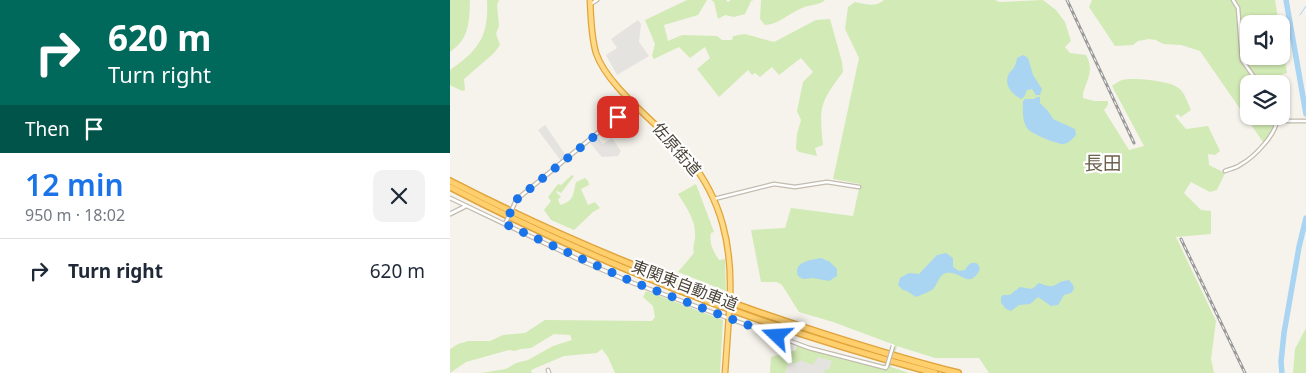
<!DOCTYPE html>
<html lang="en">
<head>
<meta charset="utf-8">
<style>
  :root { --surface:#fff; --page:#f2f2f3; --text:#1f2937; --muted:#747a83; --line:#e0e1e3; --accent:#1a73e8 }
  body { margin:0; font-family:"Noto Sans","Noto Sans JP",sans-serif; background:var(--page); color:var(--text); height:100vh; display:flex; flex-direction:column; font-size:19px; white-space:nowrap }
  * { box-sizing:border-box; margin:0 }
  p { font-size:16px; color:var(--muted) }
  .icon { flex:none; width:28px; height:28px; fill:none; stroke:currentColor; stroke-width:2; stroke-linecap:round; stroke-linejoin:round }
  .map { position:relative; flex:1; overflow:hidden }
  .sheet { display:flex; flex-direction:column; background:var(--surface); width:450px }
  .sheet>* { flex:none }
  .hud { background:#00695c; color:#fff; overflow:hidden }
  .tools { position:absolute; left:790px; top:15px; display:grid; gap:10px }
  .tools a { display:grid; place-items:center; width:50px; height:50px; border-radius:10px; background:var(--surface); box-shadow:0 1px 4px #0004; font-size:25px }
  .pin { position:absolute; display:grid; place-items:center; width:42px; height:42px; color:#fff; margin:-21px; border-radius:10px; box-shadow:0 2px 8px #0006 }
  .me { position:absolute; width:55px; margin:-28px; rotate:290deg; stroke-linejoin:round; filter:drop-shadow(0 0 4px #0008) }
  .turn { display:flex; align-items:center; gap:18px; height:105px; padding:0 25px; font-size:22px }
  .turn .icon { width:65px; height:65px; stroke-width:2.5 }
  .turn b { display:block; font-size:35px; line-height:42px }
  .then { display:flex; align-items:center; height:48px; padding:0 25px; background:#0003; gap:10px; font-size:19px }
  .round { display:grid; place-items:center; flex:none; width:52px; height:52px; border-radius:10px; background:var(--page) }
  .head { display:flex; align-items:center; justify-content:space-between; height:85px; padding:0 25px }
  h1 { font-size:30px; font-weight:600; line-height:38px; color:var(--accent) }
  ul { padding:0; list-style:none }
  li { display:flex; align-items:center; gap:15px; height:65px; padding:0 25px; border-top:1px solid var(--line) }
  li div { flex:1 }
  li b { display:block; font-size:19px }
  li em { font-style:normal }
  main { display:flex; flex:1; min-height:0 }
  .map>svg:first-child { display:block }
  .green { fill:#d2eab5 }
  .parking { fill:#e5e3e0 }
  .water { fill:#a9d4f2 }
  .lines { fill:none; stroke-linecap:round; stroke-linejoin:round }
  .stream { stroke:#a9d4f2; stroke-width:1 }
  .river { stroke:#a9d4f2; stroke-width:5.5 }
  .minor-casing { stroke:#c2bbae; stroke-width:5 }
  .tertiary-casing { stroke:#c2bbae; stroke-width:5.5 }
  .trunk-casing { stroke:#e0a43c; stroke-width:7 }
  .motorway-casing { stroke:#e0a43c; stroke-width:8 }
  .minor { stroke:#fff; stroke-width:2.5 }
  .tertiary { stroke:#fff; stroke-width:3 }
  .trunk { stroke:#ffd985; stroke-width:4.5 }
  .motorway { stroke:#ffcf6e; stroke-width:5 }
  .rail-casing { stroke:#9a9a9a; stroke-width:3 }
  .rail { stroke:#fff; stroke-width:1; stroke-dasharray:4; stroke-linecap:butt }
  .minor-bridge-casing { stroke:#c2bbae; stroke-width:5; stroke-linecap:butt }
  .trunk-bridge-casing { stroke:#e0a43c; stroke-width:7; stroke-linecap:butt }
  .minor-bridge { stroke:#fff; stroke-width:2.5 }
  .trunk-bridge { stroke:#ffd985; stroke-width:4.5 }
  .route { stroke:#1a73e8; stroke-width:9; stroke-dasharray:0 16.2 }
  .labels { text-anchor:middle; stroke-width:4.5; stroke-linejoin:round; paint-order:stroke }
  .street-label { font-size:16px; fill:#4b4439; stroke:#fff }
  .quarter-label { font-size:19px; fill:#6e6250; stroke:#fff }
</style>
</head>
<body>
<main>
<section class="sheet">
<div class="hud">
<div class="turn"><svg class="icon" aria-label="right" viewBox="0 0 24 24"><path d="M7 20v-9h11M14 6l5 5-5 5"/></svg><div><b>620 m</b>Turn right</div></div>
<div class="then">Then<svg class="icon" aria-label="arrive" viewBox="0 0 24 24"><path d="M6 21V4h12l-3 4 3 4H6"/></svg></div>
</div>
<div class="head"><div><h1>12 min</h1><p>950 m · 18:02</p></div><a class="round"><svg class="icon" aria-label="close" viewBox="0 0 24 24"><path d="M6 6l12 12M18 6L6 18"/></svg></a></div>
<ul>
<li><svg class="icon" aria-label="right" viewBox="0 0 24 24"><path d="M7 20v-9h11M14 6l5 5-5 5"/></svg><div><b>Turn right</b></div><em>620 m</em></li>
</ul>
</section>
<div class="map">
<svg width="856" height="373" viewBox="0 0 856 373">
  <rect width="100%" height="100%" fill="#f6f3ec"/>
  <g class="green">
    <path d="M 0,0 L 20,0 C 19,22 20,38 0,52 Z"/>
    <path d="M 37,0 L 49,0 L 47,5 L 49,26 L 46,34 L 50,45 L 44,53 L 14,79 L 15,90 L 12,91 L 0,85 L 0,70 C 29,50 39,36 37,0 Z"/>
    <path d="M 237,0 L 257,0 L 248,15 L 214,25 L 218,41 L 232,35 L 267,36 L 272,40 L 282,40 L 283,36 L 295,34 L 324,42 L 366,20 L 380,19 L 392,62 L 393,72 C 370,103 369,106 373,145 L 365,148 L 367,156 L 349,152 L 346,149 L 347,134 L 351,120 L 347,111 L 353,82 L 363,72 L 351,58 L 329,75 L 322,67 L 310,77 L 305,73 L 302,75 L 298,70 L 269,97 L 247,69 L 260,58 L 255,47 L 240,58 L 229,47 L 204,59 L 202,56 L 205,44 L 195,20 Z"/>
    <path d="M 261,0 L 276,0 L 278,2 L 281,0 L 304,0 L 301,1 L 295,14 L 284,17 L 275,15 L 268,19 L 264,2 Z"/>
    <path d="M 311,0 L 375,0 C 368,6 361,4 352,8 C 339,13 330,24 315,25 L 310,19 Z"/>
    <path d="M 434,0 L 545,0 L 549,2 L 593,0 L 606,10 L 615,22 L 621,41 L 615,47 L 620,53 L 636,55 C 644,70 638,78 633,93 L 633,98 L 644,101 L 658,101 L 658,105 L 654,110 L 679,150 L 694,146 L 662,86 C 665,84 669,81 672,80 C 683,77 718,81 727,87 C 735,92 737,102 741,110 L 731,117 L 728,114 L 725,116 L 736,129 L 758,126 L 770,151 L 765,155 L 758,154 L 759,165 L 775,173 L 767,190 L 760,192 L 741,182 L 734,193 L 751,210 L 761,211 L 761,234 L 726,237 L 766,321 L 761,359 L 764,373 L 539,373 L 529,358 L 485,358 L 447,346 L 441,367 L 459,373 L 320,373 L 321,357 L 346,350 L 347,345 L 395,360 L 438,370 L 445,345 L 383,322 L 349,312 L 332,285 L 327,282 L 311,282 L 301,230 L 335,228 L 341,208 L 403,216 L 410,184 L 383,179 L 409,58 L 395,29 L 398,7 L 405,2 C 416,4 425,8 434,0 Z"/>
    <path d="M 642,0 L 825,0 L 829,24 L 799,24 L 799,56 L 831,56 L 831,37 L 837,73 L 822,78 L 823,84 L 799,84 L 799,116 L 824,116 C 825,127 821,134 813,142 L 750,51 L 731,45 L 713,44 L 706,40 L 699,39 L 688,41 L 683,45 L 665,46 L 639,7 Z"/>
    <path d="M 122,175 L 124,176 L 111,193 L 107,191 L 106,192 L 111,197 L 108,199 L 110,205 C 124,201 123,195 126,182 L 135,178 L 138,181 L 139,185 L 131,189 L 138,205 L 145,202 L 150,208 L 143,212 L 124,230 L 101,220 L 94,210 L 101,201 L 98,197 L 108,184 L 111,185 Z"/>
    <path d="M 246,184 L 264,232 L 261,233 C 259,244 263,251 269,260 L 275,259 L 276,291 L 228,272 L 244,253 C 242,246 246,240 245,233 C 245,219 235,205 228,194 Z"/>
    <path d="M 196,291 L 273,320 L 270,373 L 165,373 L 158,357 L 152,349 L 147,353 L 114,356 L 81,370 L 82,373 L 31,373 L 56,369 L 66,363 L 78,360 L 103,346 L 122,340 L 120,335 L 104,334 L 81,348 L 71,349 L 64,351 L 59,350 L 16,362 L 0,373 L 0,349 L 8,344 L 18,341 L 40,341 L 53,335 L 75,333 L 95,320 L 202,321 L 205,317 L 203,306 L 193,297 Z"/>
    <path d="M 856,328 L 856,373 L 843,373 L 845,349 Z"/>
  </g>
  <g class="parking">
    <path d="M 188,20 L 191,24 L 189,42 L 199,56 L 167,75 L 156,55 L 167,48 L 161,39 Z"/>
    <path d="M 95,125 L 117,157 L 111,161 L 88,130 Z"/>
    <path d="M 147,137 L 153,144 L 162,138 L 171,151 L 168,156 L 152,157 L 140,143 Z"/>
    <path d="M 368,357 L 382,361 L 379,370 L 375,369 L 374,373 L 335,373 L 338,364 L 349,362 L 350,360 L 363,365 Z"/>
  </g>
  <g class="water">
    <path d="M 573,55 L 578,58 L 583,75 L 592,89 L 590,95 L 586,95 L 582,89 L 577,90 L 574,97 L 571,99 C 564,95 554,87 558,76 C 561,68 565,71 567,58 Z"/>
    <path d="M 587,97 L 590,97 L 590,103 L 598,111 L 603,119 L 625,129 L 626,135 C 622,139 620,143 613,144 C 607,144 581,134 577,128 C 572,120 573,110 573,101 L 575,99 L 584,99 Z"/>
    <path d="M 496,253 L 503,258 L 503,267 L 509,271 L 515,270 C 519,264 521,261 528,264 L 530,269 C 519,291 512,270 496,273 C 489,275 488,283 484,288 C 480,292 471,295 466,297 L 457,291 L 453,290 L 448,285 L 450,278 L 459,273 L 469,274 L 487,255 Z"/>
    <path d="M 371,258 L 380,262 L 387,269 L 387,276 L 379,281 L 363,278 L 353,279 L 348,276 C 343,262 360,260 371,258 Z"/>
    <path d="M 619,280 L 623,285 L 624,289 L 621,293 L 614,295 L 608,305 L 601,306 L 588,297 L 580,304 L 569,305 L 561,311 L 556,309 L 551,303 L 551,297 L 553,295 L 560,295 L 570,287 L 582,289 L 589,283 C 608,291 602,282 619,280 Z"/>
  </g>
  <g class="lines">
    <path class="stream" d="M 850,15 L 856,6"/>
    <g class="river">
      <path d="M 836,0 L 856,114"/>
      <path d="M 832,373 L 831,362 L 834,333 L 849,247 L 856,218"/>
    </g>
    <defs>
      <g id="minor">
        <path d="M 783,0 L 788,8 L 792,60 L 809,84"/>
        <path d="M 141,4 L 147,0"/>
        <path d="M 828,121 L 856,121"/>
        <path d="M 775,171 C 780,169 786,168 790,165 C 803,158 831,131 826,116"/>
        <path d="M 0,198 L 134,262 L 183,283 L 359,348 L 436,368 L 437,366"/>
        <path d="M 264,199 L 324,184 L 345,187 L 377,182 L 409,187"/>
        <path d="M 64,205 L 66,200 L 184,103"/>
        <path d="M 98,370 L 99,373"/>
      </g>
      <path id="tertiary" d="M 0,214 L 16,206"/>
      <g id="trunk">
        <path d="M 140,0 C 141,18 141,36 146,53 C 158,89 214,128 239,159 C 272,200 282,246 280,297"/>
        <path d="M 275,373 L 279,315"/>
      </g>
      <g id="motorway">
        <path d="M 0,181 C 120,243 245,293 374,334 C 418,348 463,362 508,373"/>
        <path d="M 0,187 C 154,267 318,329 485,373"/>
      </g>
    </defs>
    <use href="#minor" class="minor-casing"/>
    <use href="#tertiary" class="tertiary-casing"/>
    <use href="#trunk" class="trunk-casing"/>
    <use href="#motorway" class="motorway-casing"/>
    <use href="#minor" class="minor"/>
    <use href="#tertiary" class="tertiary"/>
    <use href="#trunk" class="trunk"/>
    <use href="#motorway" class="motorway"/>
    <defs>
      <g id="rail">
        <path d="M 617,0 L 684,143"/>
        <path d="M 731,239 L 795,373"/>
      </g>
    </defs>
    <use href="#rail" class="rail-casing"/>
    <use href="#rail" class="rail"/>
    <defs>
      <g id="minor-bridge">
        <path d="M 56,222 L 64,205"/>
        <path d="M 437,366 L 443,346"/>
      </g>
      <path id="trunk-bridge" d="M 279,315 L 280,297"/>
    </defs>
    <use href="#minor-bridge" class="minor-bridge-casing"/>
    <use href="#trunk-bridge" class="trunk-bridge-casing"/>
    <use href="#minor-bridge" class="minor-bridge"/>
    <use href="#trunk-bridge" class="trunk-bridge"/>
  </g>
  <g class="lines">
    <path class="route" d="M 168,117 L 66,200 L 55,224 L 183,282 L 327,336"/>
  </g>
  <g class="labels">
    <g class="street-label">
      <text transform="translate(227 149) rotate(49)" y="6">佐原街道</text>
      <text transform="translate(235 285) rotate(21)" y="6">東関東自動車道</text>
    </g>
    <g class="quarter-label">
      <text x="653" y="170">長田</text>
    </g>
  </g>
</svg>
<div class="tools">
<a><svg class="icon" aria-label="sound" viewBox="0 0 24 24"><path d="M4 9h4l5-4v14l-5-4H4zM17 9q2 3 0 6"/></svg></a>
<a><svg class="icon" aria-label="layers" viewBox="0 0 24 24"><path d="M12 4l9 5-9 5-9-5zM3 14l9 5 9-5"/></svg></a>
</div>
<div class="pin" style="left:168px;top:117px;background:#d93025"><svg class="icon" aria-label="arrive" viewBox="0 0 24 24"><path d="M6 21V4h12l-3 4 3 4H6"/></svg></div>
<svg class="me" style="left:327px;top:336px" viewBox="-20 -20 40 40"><path d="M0-17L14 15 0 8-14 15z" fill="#1a73e8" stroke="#fff" stroke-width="4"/></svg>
</div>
</main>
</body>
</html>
